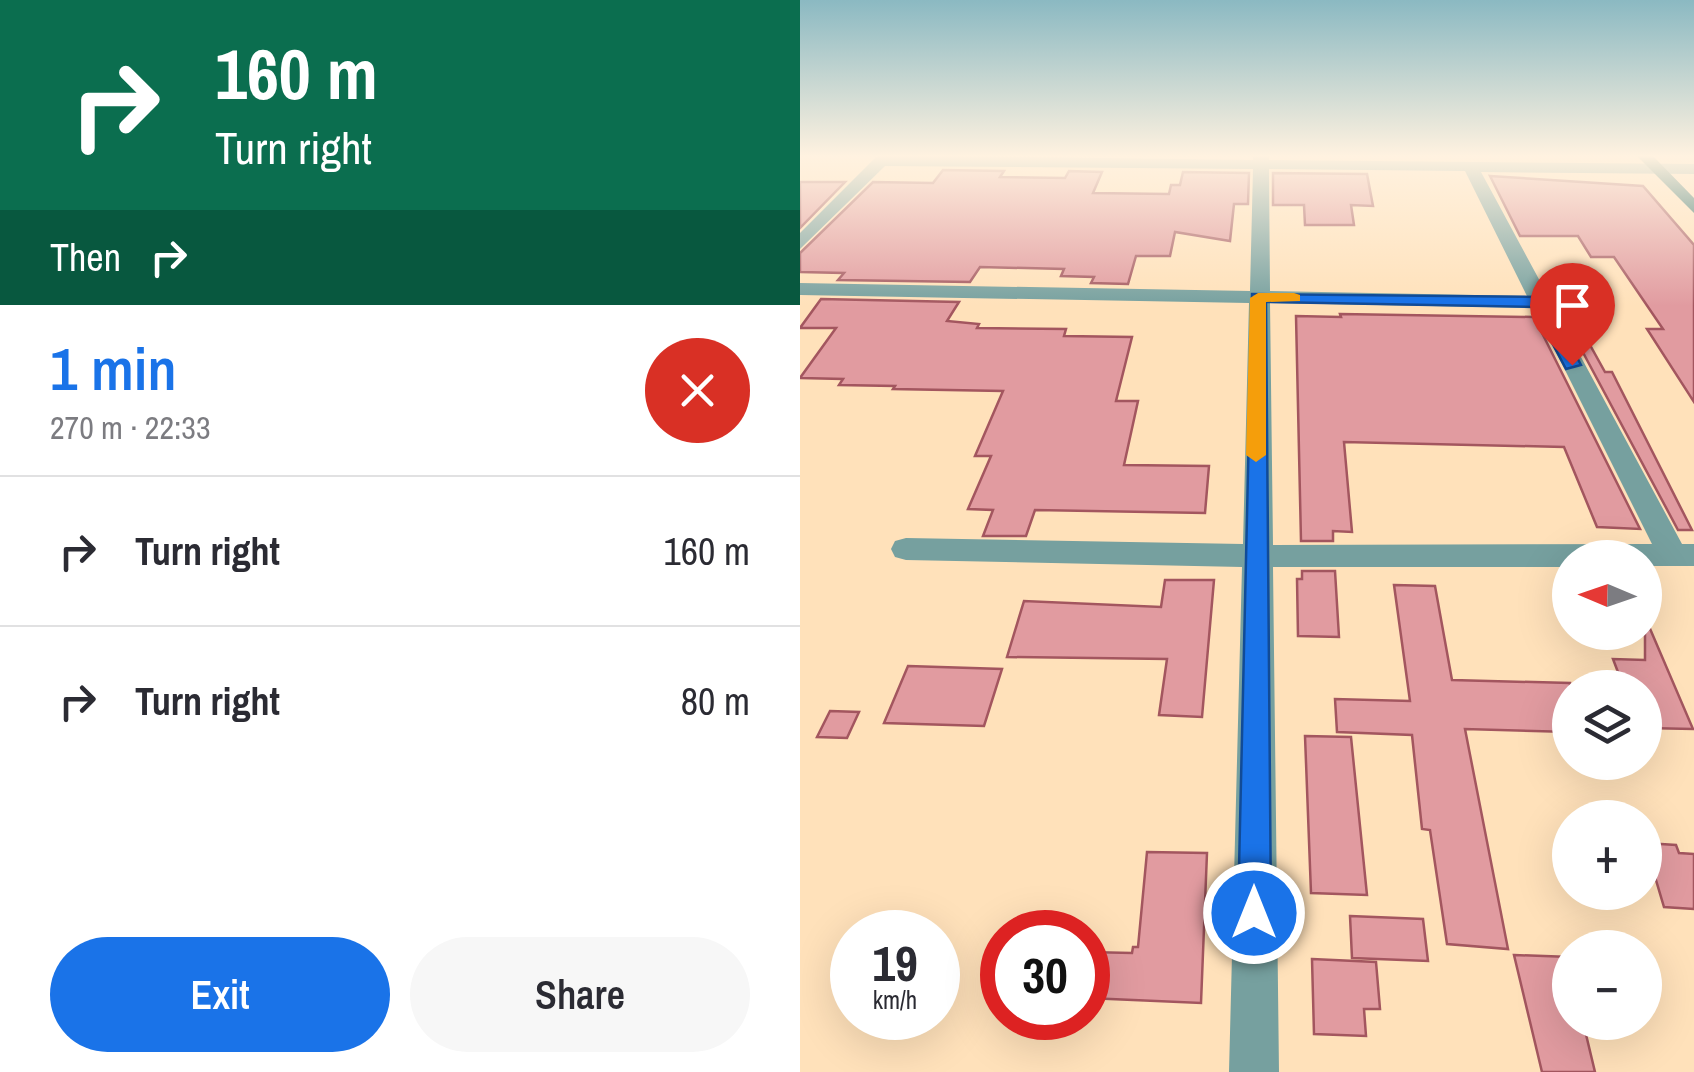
<!DOCTYPE html>
<html lang="en">
<head>
<meta charset="utf-8">
<style>
  :root { --surface:#fff; --page:#f7f7f7; --text:#2b2b33; --muted:#7c7c81; --line:#e1e1e2; --accent:#1a73e8 }
  body { margin:0; font-family:"Archivo Narrow",sans-serif; background:var(--page); color:var(--text); height:100vh; display:flex; flex-direction:column; font-size:38px; white-space:nowrap }
  * { box-sizing:border-box; margin:0 }
  p { font-size:32px; color:var(--muted) }
  .icon { flex:none; width:55px; height:55px; fill:none; stroke:currentColor; stroke-width:2; stroke-linecap:round; stroke-linejoin:round }
  .map { position:relative; flex:1; overflow:hidden }
  .sheet { display:flex; flex-direction:column; background:var(--surface); width:800px }
  .sheet>* { flex:none }
  .top-card { background:#0b6e4f; color:#fff; overflow:hidden }
  .needle { width:65px; rotate:272deg }
  .controls { position:absolute; left:752px; top:540px; display:grid; gap:20px }
  .controls a { display:grid; place-items:center; width:110px; height:110px; border-radius:50%; background:var(--surface); box-shadow:0 10px 40px #0002; font-size:50px }
  .speed { position:absolute; left:30px; top:910px; display:flex; gap:20px; font-size:50px; font-weight:700; text-align:center }
  .speed>* { display:grid; place-content:center; width:130px; height:130px; border-radius:50%; background:var(--surface); box-shadow:0 10px 40px #0002; line-height:1 }
  .speed small { font-size:25px; font-weight:400 }
  .speed .limit { border:15px solid #d22; background:#fff; color:#111 }
  .pin { position:absolute; display:grid; place-items:center; width:85px; height:85px; color:#fff; margin:-102px -42px; border-radius:50% 50% 50% 0; rotate:-45deg; box-shadow:0 0 10px #0007 }
  .pin .icon { rotate:45deg }
  .me { position:absolute; width:110px; margin:-55px; rotate:0deg; stroke-linejoin:round; filter:drop-shadow(0 0 8px #0008) }
  .turn { display:flex; align-items:center; gap:35px; height:210px; padding:0 50px; font-size:45px }
  .turn .icon { width:130px; height:130px; stroke-width:2.5 }
  .turn b { display:block; font-size:70px; line-height:85px }
  .then { display:flex; align-items:center; height:95px; padding:0 50px; background:#0003; gap:20px; font-size:38px }
  .round { display:grid; place-items:center; flex:none; width:105px; height:105px; border-radius:52px; background:var(--page) }
  .head { display:flex; align-items:center; justify-content:space-between; height:170px; padding:0 50px }
  h1 { font-size:60px; font-weight:600; line-height:75px; color:var(--accent) }
  .action { display:flex; gap:20px; margin-top:auto; padding:20px 50px }
  .action a { flex:1; height:115px; border-radius:60px; background:var(--accent); color:#fff; font-size:40px; font-weight:600; line-height:115px; text-align:center }
  .action a+a { background:var(--page); color:var(--text) }
  ul { padding:0; list-style:none }
  li { display:flex; align-items:center; gap:30px; height:150px; padding:0 50px; border-top:2px solid var(--line) }
  li div { flex:1 }
  li b { display:block; font-size:38px }
  li em { font-style:normal }
  main { display:flex; flex:1; min-height:0 }
  .map>svg:first-child { display:block }
  .building { fill:#e19ba0; stroke:#a3565f; stroke-width:2.5 }
  .lines { fill:none; stroke-linecap:round; stroke-linejoin:round }
  .minor { fill:#76a09f; fill-rule:evenodd }
  .major { fill:#186261; fill-rule:evenodd }
  .route { fill:#1a73e8; stroke:#114b97; stroke-width:2.5 }
  .slow { fill:#f59e0b }
</style>
</head>
<body>
<main>
<section class="sheet">
<div class="top-card">
<div class="turn"><svg class="icon" aria-label="right" viewBox="0 0 24 24"><path d="M7 20v-9h11M14 6l5 5-5 5"/></svg><div><b>160 m</b>Turn right</div></div>
<div class="then">Then<svg class="icon" aria-label="right" viewBox="0 0 24 24"><path d="M7 20v-9h11M14 6l5 5-5 5"/></svg></div>
</div>
<div class="head"><div><h1>1 min</h1><p>270 m · 22:33</p></div><a class="round" style="background:#d93025;color:#fff"><svg class="icon" aria-label="close" viewBox="0 0 24 24"><path d="M6 6l12 12M18 6L6 18"/></svg></a></div>
<ul>
<li><svg class="icon" aria-label="right" viewBox="0 0 24 24"><path d="M7 20v-9h11M14 6l5 5-5 5"/></svg><div><b>Turn right</b></div><em>160 m</em></li>
<li><svg class="icon" aria-label="right" viewBox="0 0 24 24"><path d="M7 20v-9h11M14 6l5 5-5 5"/></svg><div><b>Turn right</b></div><em>80 m</em></li>
</ul>
<div class="action"><a>Exit</a><a>Share</a></div>
</section>
<div class="map">
<svg width="894" height="1072" viewBox="0 0 894 1072">
  <rect width="100%" height="100%" fill="#ffe1ba"/>
  <g class="building">
    <path d="M 143,170 L 204,171 L 200,177 L 265,178 L 269,171 L 302,172 L 293,193 L 369,194 L 371,185 L 380,185 L 383,172 L 449,173 L 448,204 L 434,204 L 430,241 L 375,232 L 370,256 L 336,256 L 328,284 L 291,283 L 294,277 L 261,276 L 264,269 L 180,267 L 170,282 L 38,280 L 44,273 L 0,272 L 0,253 L 73,182 L 133,183 Z"/>
    <path d="M 473,173 L 567,174 L 573,206 L 551,205 L 554,225 L 505,225 L 504,205 L 473,205 Z"/>
    <path d="M 690,176 L 843,186 L 894,245 L 894,402 L 847,329 L 863,329 L 814,257 L 791,257 L 778,236 L 720,236 Z"/>
    <path d="M 0,182 L 45,182 L 0,228 Z"/>
    <path d="M 21,299 L 159,302 L 147,321 L 179,324 L 177,328 L 266,329 L 264,336 L 332,337 L 316,401 L 338,401 L 324,465 L 409,466 L 405,513 L 235,510 L 226,536 L 183,536 L 193,510 L 168,509 L 191,456 L 175,456 L 203,391 L 93,389 L 95,386 L 39,385 L 43,379 L 0,378 L 36,328 L 0,328 Z"/>
    <path d="M 540,314 L 734,317 L 840,529 L 797,527 L 764,447 L 544,442 L 552,532 L 533,531 L 533,541 L 501,541 L 496,316 L 541,317 Z"/>
    <path d="M 764,317 L 775,318 L 805,372 L 812,372 L 892,530 L 878,530 Z"/>
    <path d="M 502,571 L 535,571 L 539,637 L 498,636 L 497,579 L 502,579 Z"/>
    <path d="M 365,580 L 414,580 L 402,717 L 359,715 L 367,659 L 207,657 L 224,601 L 361,607 Z"/>
    <path d="M 594,585 L 635,586 L 652,680 L 770,683 L 770,732 L 665,729 L 708,949 L 647,944 L 630,830 L 622,829 L 612,735 L 537,732 L 535,699 L 610,701 Z"/>
    <path d="M 845,617 L 893,729 L 845,728 L 845,688 L 824,688 L 813,659 L 845,660 Z"/>
    <path d="M 108,666 L 202,669 L 184,726 L 84,723 Z"/>
    <path d="M 30,711 L 59,712 L 47,738 L 17,737 Z"/>
    <path d="M 505,736 L 551,737 L 567,895 L 511,893 Z"/>
    <path d="M 845,843 L 876,845 L 879,853 L 894,854 L 894,909 L 864,907 Z"/>
    <path d="M 347,852 L 407,853 L 401,1003 L 288,998 L 288,952 L 332,953 L 333,947 L 338,947 Z"/>
    <path d="M 550,916 L 623,919 L 628,961 L 552,958 Z"/>
    <path d="M 714,955 L 770,957 L 770,1022 L 783,1022 L 795,1072 L 742,1072 Z"/>
    <path d="M 512,959 L 576,962 L 580,1009 L 564,1009 L 566,1036 L 514,1034 Z"/>
  </g>
  <g class="lines">
    <path class="minor" d="M 78,155 L 453,160 L 453,155 L 469,155 L 469,160 L 894,164 L 894,174 L 681,172 L 882,544 L 894,544 L 894,566 L 845,566 L 845,558 L 770,558 L 770,567 L 473,567 L 479,1072 L 429,1072 L 442,567 L 106,560 L 95,557 L 91,549 L 95,541 L 106,538 L 443,544 L 449,303 L 0,295 L 0,283 L 450,291 L 453,169 L 85,166 L 0,249 L 0,233 ZM 469,169 L 665,171 L 727,296 L 470,291 ZM 470,303 L 734,308 L 852,544 L 473,545 Z"/>
    <path class="major" d="M 836,155 L 852,155 L 894,198 L 894,213 Z"/>
  </g>
  <linearGradient id="sky" x2="0" y2="1"><stop stop-color="#8bb9c2"/><stop offset="0.51" stop-color="#fff2e0"/><stop offset="1" stop-color="#fff2e0" stop-opacity="0"/></linearGradient>
  <rect width="894" height="306" fill="url(#sky)"/>
  <path class="route" d="M 452,294 L 739,297 L 747,302 L 781,365 L 766,369 L 733,307 L 466,302 L 471,913 L 466,925 L 454,930 L 443,925 L 438,913 Z"/>
  <path class="slow" d="M 494,293 L 500,295 L 500,301 L 466,302 L 466,455 L 456,462 L 446,455 L 450,298 L 458,293 Z"/>
</svg>
<div class="controls">
<a><svg class="needle" viewBox="-14 -14 28 28"><path d="M0-13l5 13h-10z" fill="#e53935"/><path d="M0 13l5-13h-10z" fill="#7c7c81"/></svg></a>
<a><svg class="icon" aria-label="layers" viewBox="0 0 24 24"><path d="M12 4l9 5-9 5-9-5zM3 14l9 5 9-5"/></svg></a>
<a>+</a>
<a>−</a>
</div>
<div class="speed"><div>19<small>km/h</small></div><div class="limit">30</div></div>
<div class="pin" style="left:772px;top:365px;background:#d93025"><svg class="icon" aria-label="arrive" viewBox="0 0 24 24"><path d="M6 21V4h12l-3 4 3 4H6"/></svg></div>
<svg class="me" style="left:454px;top:913px" viewBox="-20 -20 40 40"><circle r="17" fill="#1a73e8" stroke="#fff" stroke-width="3"/><path d="M0-11L8 9 0 5-8 9z" fill="#fff"/></svg>
</div>
</main>
</body>
</html>
